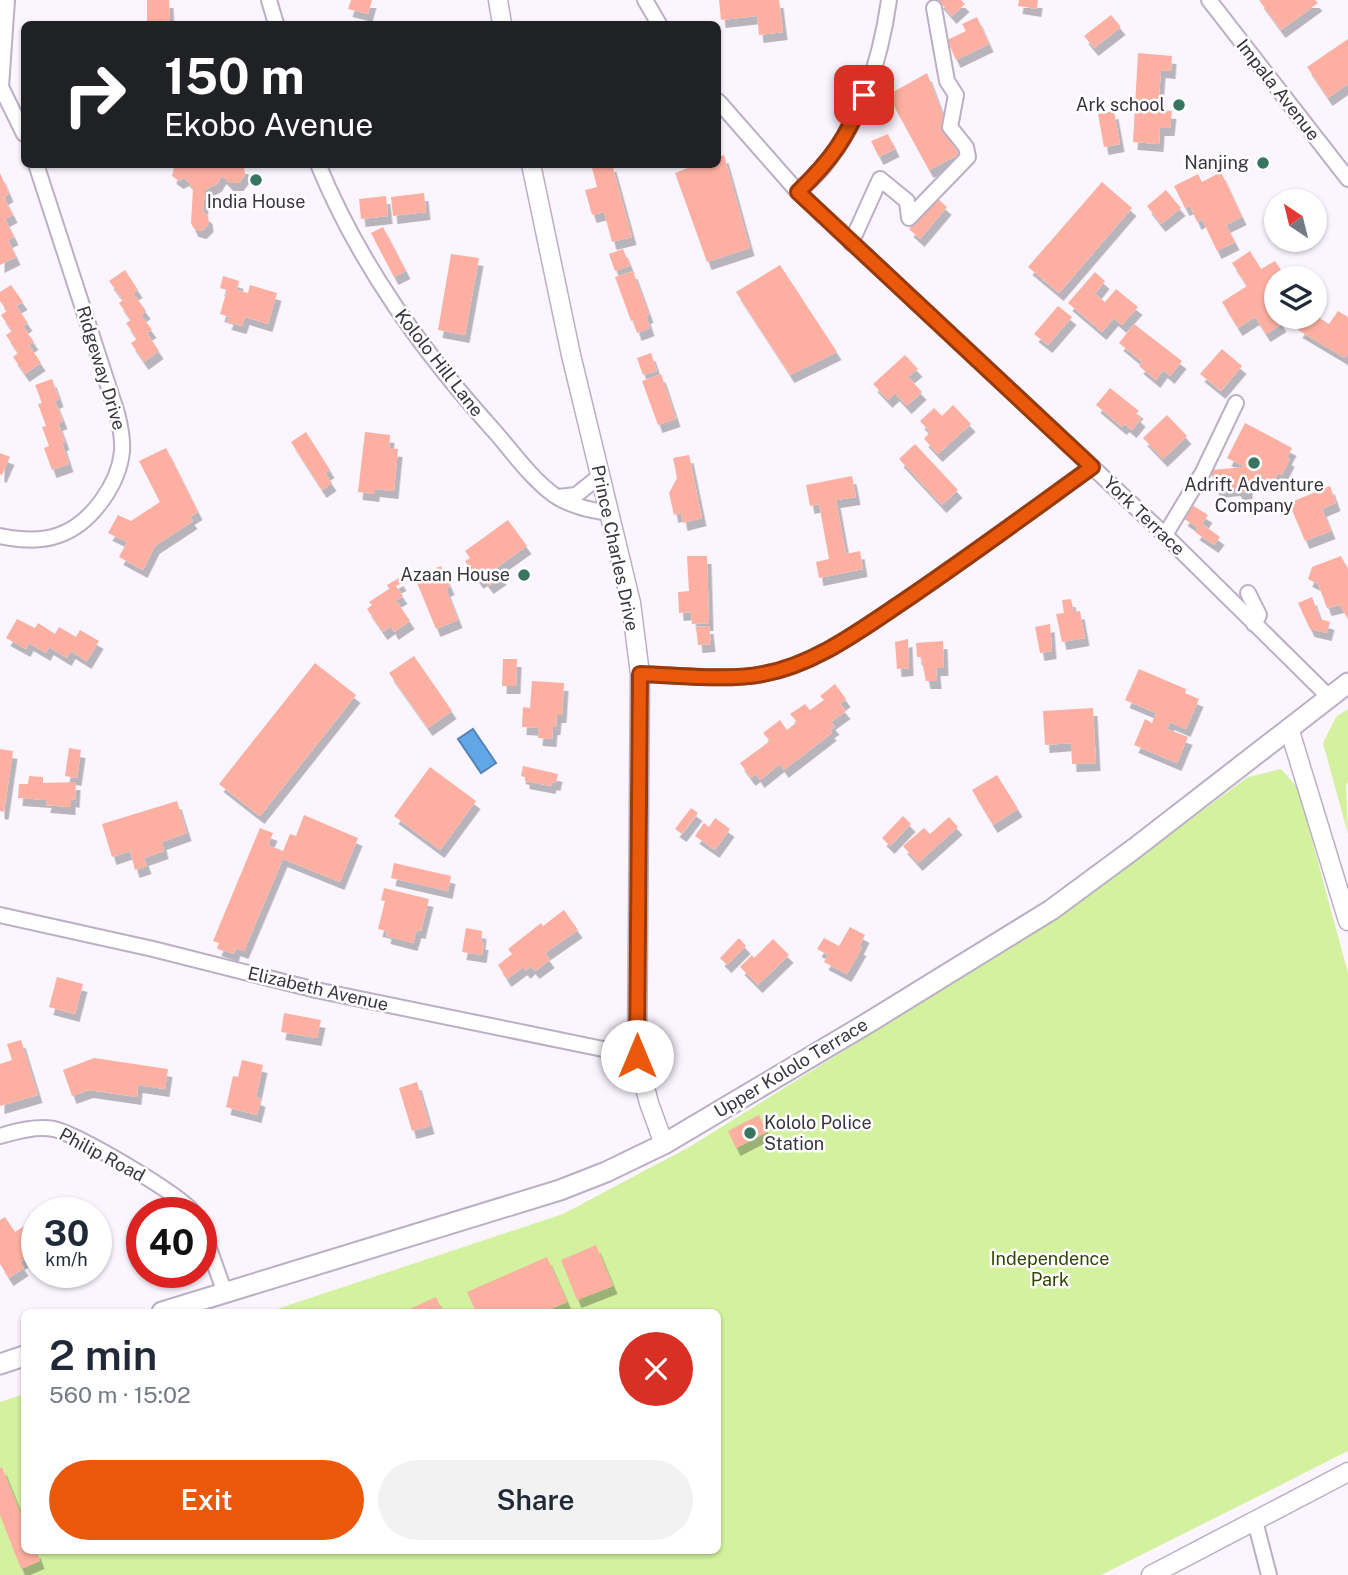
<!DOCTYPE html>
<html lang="en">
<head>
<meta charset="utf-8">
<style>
  :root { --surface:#fff; --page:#f2f2f3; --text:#1f2937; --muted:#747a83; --accent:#ea580c }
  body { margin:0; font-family:"Public Sans",sans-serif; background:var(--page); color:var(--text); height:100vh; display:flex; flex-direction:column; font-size:26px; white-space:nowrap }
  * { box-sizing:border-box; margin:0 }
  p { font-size:23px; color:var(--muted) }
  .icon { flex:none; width:38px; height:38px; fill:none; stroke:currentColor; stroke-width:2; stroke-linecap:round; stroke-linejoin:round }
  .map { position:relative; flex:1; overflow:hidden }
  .sheet { position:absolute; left:21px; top:1309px; width:700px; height:245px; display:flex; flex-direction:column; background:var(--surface); border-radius:10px; box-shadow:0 2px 5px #0004 }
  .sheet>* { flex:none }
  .guide { position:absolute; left:21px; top:21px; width:700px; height:147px; border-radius:10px; box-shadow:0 2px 5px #0004; background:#202124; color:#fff; overflow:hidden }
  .needle { width:46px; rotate:325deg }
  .tools { position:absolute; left:1264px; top:189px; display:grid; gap:14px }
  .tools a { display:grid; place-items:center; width:63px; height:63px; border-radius:50%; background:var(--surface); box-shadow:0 2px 5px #0004; font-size:35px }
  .speed { position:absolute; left:21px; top:1197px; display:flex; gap:14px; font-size:35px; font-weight:700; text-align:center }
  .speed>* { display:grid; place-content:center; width:91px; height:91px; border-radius:50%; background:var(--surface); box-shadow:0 2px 5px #0004; line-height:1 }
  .speed small { font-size:18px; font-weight:400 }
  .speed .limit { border:10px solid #d22; background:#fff; color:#111 }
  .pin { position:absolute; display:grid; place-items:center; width:60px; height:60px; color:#fff; margin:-30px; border-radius:14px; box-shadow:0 4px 10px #0006 }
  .me { position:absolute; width:77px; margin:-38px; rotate:0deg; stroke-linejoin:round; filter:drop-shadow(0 0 5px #0008) }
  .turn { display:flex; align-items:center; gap:24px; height:147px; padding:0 28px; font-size:32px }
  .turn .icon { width:91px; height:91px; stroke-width:2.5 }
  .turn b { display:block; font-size:49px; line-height:60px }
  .round { display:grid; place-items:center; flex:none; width:74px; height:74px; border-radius:37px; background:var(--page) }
  .headline { display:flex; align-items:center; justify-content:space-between; height:119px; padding:0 28px }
  h1 { font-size:42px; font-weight:600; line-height:52px }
  .primary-button { display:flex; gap:14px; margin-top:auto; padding:14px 28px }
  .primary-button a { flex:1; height:80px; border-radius:42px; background:var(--accent); color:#fff; font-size:28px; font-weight:600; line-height:80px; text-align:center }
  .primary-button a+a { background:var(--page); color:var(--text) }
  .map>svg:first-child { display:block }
  .green { fill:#d3f19f }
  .water { fill:#61a7e7; stroke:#5584b4; stroke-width:2 }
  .building { fill:#fdb0a1; filter:url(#shadow) }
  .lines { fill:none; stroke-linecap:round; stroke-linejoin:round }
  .minor-casing { stroke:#bbafc5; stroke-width:18 }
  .tertiary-casing { stroke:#bbafc5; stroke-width:21 }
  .secondary-casing { stroke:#bbafc5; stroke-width:23 }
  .minor { stroke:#fff; stroke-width:14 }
  .tertiary { stroke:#fff; stroke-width:18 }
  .secondary { stroke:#fff; stroke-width:19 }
  .route-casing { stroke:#983908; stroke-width:18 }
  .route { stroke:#ea580c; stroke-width:12 }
  .poi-dot { fill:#377561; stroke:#fff; stroke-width:2.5 }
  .labels { text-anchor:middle; stroke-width:5; stroke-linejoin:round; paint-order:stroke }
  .street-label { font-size:18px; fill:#39343d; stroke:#fff }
  .poi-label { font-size:18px; fill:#39343d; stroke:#fff; text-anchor:end }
  .park-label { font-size:18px; fill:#324402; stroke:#fff }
</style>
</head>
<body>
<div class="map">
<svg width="1348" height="1575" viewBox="0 0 1348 1575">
  <defs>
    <filter id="shadow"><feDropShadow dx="4.5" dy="8" stdDeviation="0" flood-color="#0004"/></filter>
  </defs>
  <rect width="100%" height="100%" fill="#faf5ff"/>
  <g class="green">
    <path d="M 1348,709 L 1348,782 L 1346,785 L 1348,834 L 1323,743 L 1336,717 Z"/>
    <path d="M 1281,769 L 1298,788 L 1348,973 L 1348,1451 L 1101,1575 L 0,1575 L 0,1402 L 24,1394 L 24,1550 L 718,1550 L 718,1312 L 268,1312 L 563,1214 L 691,1146 L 1046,925 L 1248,777 Z"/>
  </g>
  <path class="water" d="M 473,729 L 496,763 L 481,773 L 458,739 Z"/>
  <g class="building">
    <path d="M 147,0 L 169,0 L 170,21 L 147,22 Z"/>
    <path d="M 351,0 L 372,0 L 368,14 L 348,9 Z"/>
    <path d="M 719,0 L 779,0 L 783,32 L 759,35 L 757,16 L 721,20 Z"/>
    <path d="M 938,0 L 961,0 L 965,4 L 952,16 Z"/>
    <path d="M 1019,0 L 1038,0 L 1037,9 L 1018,6 Z"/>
    <path d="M 1259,0 L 1315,0 L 1318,3 L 1281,30 Z"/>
    <path d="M 1111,15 L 1121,27 L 1094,48 L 1084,36 Z"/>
    <path d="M 977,17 L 989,44 L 956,60 L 947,40 L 966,31 L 962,24 Z"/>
    <path d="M 1348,39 L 1348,84 L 1328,98 L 1307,67 Z"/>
    <path d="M 1138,53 L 1172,56 L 1171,71 L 1161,70 L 1158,110 L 1172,111 L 1170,128 L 1160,128 L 1159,144 L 1133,142 Z"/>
    <path d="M 927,73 L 958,155 L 929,170 L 888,95 Z"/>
    <path d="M 1114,111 L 1120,144 L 1104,147 L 1098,114 Z"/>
    <path d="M 888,134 L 895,149 L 879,157 L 871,141 Z"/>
    <path d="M 724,155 L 750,248 L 707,262 L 675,173 L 698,164 L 718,164 L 718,157 Z"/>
    <path d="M 185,164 L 244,166 L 245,175 L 239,183 L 229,183 L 222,176 L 217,184 L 205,190 L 203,212 L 208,216 L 209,224 L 202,231 L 194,229 L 191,223 L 193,188 L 185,178 L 179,181 L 172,176 L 174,168 L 179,166 L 184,168 Z"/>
    <path d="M 591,164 L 612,164 L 632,237 L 612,242 L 604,212 L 592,215 L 585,190 L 597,187 Z"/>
    <path d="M 1221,172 L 1242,217 L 1226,225 L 1235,242 L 1217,251 L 1202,219 L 1197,222 L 1190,206 L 1185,208 L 1174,186 L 1198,174 L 1202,182 Z"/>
    <path d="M 0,173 L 9,194 L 4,197 L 13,215 L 5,219 L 14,237 L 8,240 L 16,257 L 0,265 Z"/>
    <path d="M 1102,182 L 1132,208 L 1059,293 L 1028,267 Z"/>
    <path d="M 1166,190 L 1181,208 L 1161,224 L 1147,206 Z"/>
    <path d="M 424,193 L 426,212 L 393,216 L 391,197 Z"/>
    <path d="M 386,196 L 388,216 L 361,219 L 359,199 Z"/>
    <path d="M 936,197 L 947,207 L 920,239 L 909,229 Z"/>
    <path d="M 383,227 L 406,271 L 394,277 L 371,233 Z"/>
    <path d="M 623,249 L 630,266 L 615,271 L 609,254 Z"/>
    <path d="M 1250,251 L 1261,269 L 1275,261 L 1286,278 L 1276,278 L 1276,301 L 1273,297 L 1267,300 L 1282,324 L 1266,334 L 1255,317 L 1238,328 L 1222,302 L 1247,286 L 1232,263 Z"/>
    <path d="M 451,254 L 479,258 L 465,335 L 438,330 Z"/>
    <path d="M 780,265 L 837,352 L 790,375 L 736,292 Z"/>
    <path d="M 125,270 L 138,290 L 133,293 L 146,311 L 141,315 L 152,330 L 147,333 L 159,351 L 144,362 L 131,343 L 137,339 L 126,323 L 131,320 L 119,303 L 123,300 L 109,281 Z"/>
    <path d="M 633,271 L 649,315 L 646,316 L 650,328 L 637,333 L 633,320 L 631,321 L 615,277 Z"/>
    <path d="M 1095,272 L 1105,281 L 1095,294 L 1105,302 L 1116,289 L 1138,307 L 1122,325 L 1114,318 L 1102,332 L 1068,303 Z"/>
    <path d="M 223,276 L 239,281 L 237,290 L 248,293 L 250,285 L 277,293 L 268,324 L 245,317 L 242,326 L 227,322 L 229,317 L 220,314 L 227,290 L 220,288 Z"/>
    <path d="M 11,285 L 23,302 L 16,306 L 28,323 L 23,326 L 34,342 L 29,345 L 41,363 L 25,374 L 13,357 L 18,353 L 6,335 L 12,331 L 1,315 L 7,311 L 0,301 L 0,292 Z"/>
    <path d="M 1058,306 L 1072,317 L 1048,345 L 1034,334 Z"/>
    <path d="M 1338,311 L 1348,317 L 1348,353 L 1345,358 L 1298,330 L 1306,317 L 1315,323 L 1318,317 L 1329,324 Z"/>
    <path d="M 1134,324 L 1182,361 L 1170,376 L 1163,370 L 1156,380 L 1139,366 L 1142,362 L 1119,343 Z"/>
    <path d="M 1222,349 L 1242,366 L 1221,391 L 1200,374 Z"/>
    <path d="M 651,353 L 657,371 L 643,375 L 637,358 Z"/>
    <path d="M 905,355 L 918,369 L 908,377 L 922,392 L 907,406 L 895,393 L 888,400 L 873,384 Z"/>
    <path d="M 661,374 L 676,419 L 658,425 L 642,381 Z"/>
    <path d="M 52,379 L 59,399 L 55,401 L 63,421 L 58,423 L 65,442 L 62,443 L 69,464 L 52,470 L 44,448 L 49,446 L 42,427 L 46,426 L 38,404 L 42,403 L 35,385 Z"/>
    <path d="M 1110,388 L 1139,411 L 1136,414 L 1141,419 L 1132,430 L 1125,424 L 1122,427 L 1096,405 Z"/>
    <path d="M 953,405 L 971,424 L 938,454 L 924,439 L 930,432 L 920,421 L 934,408 L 942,416 Z"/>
    <path d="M 1167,415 L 1187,436 L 1163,459 L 1143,438 Z"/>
    <path d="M 1245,423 L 1292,448 L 1287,457 L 1290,459 L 1282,475 L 1278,473 L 1273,483 L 1257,474 L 1259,478 L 1248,485 L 1248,491 L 1239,493 L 1236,488 L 1215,490 L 1211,470 L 1245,467 L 1227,458 Z"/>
    <path d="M 306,432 L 330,470 L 325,473 L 332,483 L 322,490 L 291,442 Z"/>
    <path d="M 365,432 L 390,435 L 389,448 L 398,449 L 394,491 L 375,489 L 375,494 L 358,492 Z"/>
    <path d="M 915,444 L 958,490 L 942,505 L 899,459 Z"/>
    <path d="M 166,448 L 198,512 L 190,517 L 193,521 L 155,546 L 143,570 L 119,557 L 127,542 L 108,533 L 118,515 L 131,521 L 160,502 L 139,461 Z"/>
    <path d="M 0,453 L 10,457 L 2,475 L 0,474 Z"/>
    <path d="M 689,455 L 702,518 L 683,523 L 681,513 L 674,515 L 669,493 L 677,478 L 673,458 Z"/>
    <path d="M 852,476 L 856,497 L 836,500 L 846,554 L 860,551 L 863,569 L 819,578 L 816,562 L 829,559 L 819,504 L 810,506 L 806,485 Z"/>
    <path d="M 1330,486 L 1336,503 L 1322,509 L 1331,531 L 1305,541 L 1289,503 Z"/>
    <path d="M 1192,505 L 1208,515 L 1202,524 L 1220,537 L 1214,545 L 1195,532 L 1198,528 L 1183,518 Z"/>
    <path d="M 508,520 L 527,546 L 496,568 L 502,577 L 489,586 L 483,578 L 479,581 L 465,561 L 470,558 L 465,551 Z"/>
    <path d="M 687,556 L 707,556 L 709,623 L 692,624 L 691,612 L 679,613 L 678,592 L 689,591 Z"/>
    <path d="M 1341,556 L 1348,569 L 1348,619 L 1340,605 L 1327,608 L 1318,584 L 1308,579 L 1312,567 Z"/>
    <path d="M 441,566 L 450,587 L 446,589 L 458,620 L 436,629 L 415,578 L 437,570 L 436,568 Z"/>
    <path d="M 399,578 L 402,583 L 396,586 L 403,596 L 396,600 L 410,621 L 394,632 L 391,626 L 383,632 L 367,609 L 372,605 L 369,602 L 389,589 L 387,585 Z"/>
    <path d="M 1312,597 L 1320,619 L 1330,622 L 1327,633 L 1310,629 L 1298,603 Z"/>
    <path d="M 1071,599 L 1074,612 L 1080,611 L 1085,638 L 1062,642 L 1056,614 L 1064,613 L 1062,600 Z"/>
    <path d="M 17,619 L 35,628 L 38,623 L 55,634 L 59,627 L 76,637 L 80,630 L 99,641 L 87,661 L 71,651 L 67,658 L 49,647 L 46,653 L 29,643 L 26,649 L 6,638 Z"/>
    <path d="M 1050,624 L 1052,651 L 1040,653 L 1035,627 Z"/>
    <path d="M 709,626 L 711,644 L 698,645 L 696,627 Z"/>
    <path d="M 908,639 L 909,668 L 897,669 L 895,642 Z"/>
    <path d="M 943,641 L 944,668 L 936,668 L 937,681 L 926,681 L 921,657 L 917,657 L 916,643 Z"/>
    <path d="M 414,656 L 452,711 L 428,728 L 389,673 Z"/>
    <path d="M 503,659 L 517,659 L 516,686 L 502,686 Z"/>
    <path d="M 315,663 L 356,695 L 260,816 L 219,784 Z"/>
    <path d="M 1139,669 L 1186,689 L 1185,693 L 1199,699 L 1186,729 L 1170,722 L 1167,729 L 1188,737 L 1177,763 L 1134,745 L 1145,719 L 1152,723 L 1156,713 L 1125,700 Z"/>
    <path d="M 532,681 L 564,683 L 562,715 L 557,715 L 556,727 L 553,727 L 552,739 L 538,738 L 539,728 L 522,727 L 523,707 L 530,708 Z"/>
    <path d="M 835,684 L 846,699 L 840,704 L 846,711 L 831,722 L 835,727 L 830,730 L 832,733 L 784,770 L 780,764 L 760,780 L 756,774 L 751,778 L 740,763 L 770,741 L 763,733 L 780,720 L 787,730 L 797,722 L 790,714 L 805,704 L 810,710 L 824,700 L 820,696 Z"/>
    <path d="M 1093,708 L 1096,763 L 1072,764 L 1071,743 L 1045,745 L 1043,711 Z"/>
    <path d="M 69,748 L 81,750 L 77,778 L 65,776 Z"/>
    <path d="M 0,749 L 13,751 L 4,812 L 0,811 Z"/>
    <path d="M 523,766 L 558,774 L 556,783 L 552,782 L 551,786 L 525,781 L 525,777 L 521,776 Z"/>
    <path d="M 430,767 L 476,801 L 440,850 L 394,816 Z"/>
    <path d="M 997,775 L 1018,809 L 993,825 L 972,790 Z"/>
    <path d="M 29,776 L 43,777 L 43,783 L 76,782 L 75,800 L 71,799 L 71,807 L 46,805 L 47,800 L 18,798 L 19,784 L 28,784 Z"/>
    <path d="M 177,801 L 187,833 L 162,842 L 164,851 L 144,858 L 147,866 L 135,870 L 130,851 L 112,857 L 102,824 Z"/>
    <path d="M 691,808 L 698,813 L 682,834 L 675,829 Z"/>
    <path d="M 304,815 L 358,838 L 340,882 L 283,859 L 244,951 L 236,948 L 234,954 L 217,948 L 219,943 L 213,941 L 260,828 L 273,833 L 268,845 L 283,851 L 290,834 L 296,836 Z"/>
    <path d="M 903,816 L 911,824 L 890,846 L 882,838 Z"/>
    <path d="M 949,817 L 958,827 L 918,863 L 903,846 L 924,828 L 930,834 Z"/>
    <path d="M 715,818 L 730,829 L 715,850 L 695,836 L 704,823 L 709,827 Z"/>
    <path d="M 394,863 L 451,876 L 448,891 L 391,878 Z"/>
    <path d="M 384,888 L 429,899 L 421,931 L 417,930 L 413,943 L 386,936 L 387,931 L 378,929 L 385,901 L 381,900 Z"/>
    <path d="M 564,910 L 578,930 L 545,953 L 550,960 L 535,971 L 531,966 L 526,971 L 523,967 L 507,979 L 498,965 L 512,954 L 508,949 L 541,923 L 543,926 Z"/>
    <path d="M 850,927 L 865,935 L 859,947 L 862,948 L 847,974 L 824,962 L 828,955 L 817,949 L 824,938 L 839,946 Z"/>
    <path d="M 466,928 L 482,931 L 481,942 L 484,942 L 482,955 L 462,952 Z"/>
    <path d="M 739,938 L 746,946 L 727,965 L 720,958 Z"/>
    <path d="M 773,939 L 789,955 L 758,985 L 740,967 L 752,955 L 754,958 Z"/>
    <path d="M 57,977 L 83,984 L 75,1014 L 49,1007 Z"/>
    <path d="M 284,1013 L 321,1020 L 317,1038 L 281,1032 Z"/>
    <path d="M 21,1040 L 38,1095 L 0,1106 L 0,1064 L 12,1060 L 7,1044 Z"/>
    <path d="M 94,1058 L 168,1069 L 165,1089 L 138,1085 L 137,1097 L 89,1090 L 72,1096 L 63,1070 Z"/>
    <path d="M 242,1060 L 263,1065 L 256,1097 L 261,1099 L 257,1115 L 226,1107 L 233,1076 L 238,1077 Z"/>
    <path d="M 417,1082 L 430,1126 L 412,1131 L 399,1088 Z"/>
    <path d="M 759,1115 L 767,1132 L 736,1148 L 728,1131 Z"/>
    <path d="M 5,1217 L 15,1232 L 37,1218 L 37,1252 L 20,1262 L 24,1268 L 9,1278 L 0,1264 L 0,1220 Z"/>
    <path d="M 596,1245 L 613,1286 L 577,1300 L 561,1260 Z"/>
    <path d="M 547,1257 L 567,1302 L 544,1312 L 476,1312 L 467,1292 Z"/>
    <path d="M 436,1297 L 443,1312 L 403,1312 Z"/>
    <path d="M 2,1467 L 24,1522 L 24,1550 L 36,1550 L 40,1561 L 21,1569 L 0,1515 L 0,1468 Z"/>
  </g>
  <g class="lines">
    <defs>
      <g id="minor">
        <path d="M 7,0 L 1,87 L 24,134"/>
        <path d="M 269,0 L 276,24"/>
        <path d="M 645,0 L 659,24"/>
        <path d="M 1209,0 L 1348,179"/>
        <path d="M 718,101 L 798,192 L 1165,535 L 1329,697"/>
        <path d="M 318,164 C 360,266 423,352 496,433 C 514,454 532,479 554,495 C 570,506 590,510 609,513"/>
        <path d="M 798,192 C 808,182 820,173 828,161 C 863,116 881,56 889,0"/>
        <path d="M 851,243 L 880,179 L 907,201 L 909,218 L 968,157 L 966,147 L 950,127 L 956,95 L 947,81 L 934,8"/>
        <path d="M 558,497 L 576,495 L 600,476"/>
        <path d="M 1165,535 L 1203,472 L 1236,403"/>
        <path d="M 0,536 C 20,540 40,542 59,535 C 91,524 119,484 122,451 C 123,439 120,425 117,413 L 36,164"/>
        <path d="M 1248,593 L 1259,615 L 1254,624"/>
        <path d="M 640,674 C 678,675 725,681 763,674 C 812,665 855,634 895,607 C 962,562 1027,514 1092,467"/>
        <path d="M 0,915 L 153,949 L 316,990 L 637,1056"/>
        <path d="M 0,1136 C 17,1131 36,1126 54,1129 C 79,1135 178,1193 194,1213"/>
        <path d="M 201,1226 L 225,1293"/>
        <path d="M 1255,1521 L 1269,1575"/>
      </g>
      <g id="tertiary">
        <path d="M 498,0 L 502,24"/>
        <path d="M 531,164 L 571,355 L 631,603 L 640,674 L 637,1056 L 649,1103 L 664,1144"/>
        <path d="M 1289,728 L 1348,921"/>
        <path d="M 1151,1575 L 1348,1472"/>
      </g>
      <g id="secondary">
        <path d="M 162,1312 L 560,1190 L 606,1172 L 664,1144 L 871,1021 L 1051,910 L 1135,848 L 1348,683"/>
        <path d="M 0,1364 L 24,1356"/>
      </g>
    </defs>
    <use href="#minor" class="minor-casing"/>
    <use href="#tertiary" class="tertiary-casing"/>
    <use href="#secondary" class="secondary-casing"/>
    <use href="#minor" class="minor"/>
    <use href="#tertiary" class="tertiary"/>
    <use href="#secondary" class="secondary"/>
  </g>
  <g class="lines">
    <defs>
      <path id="route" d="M 637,1056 L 640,674 C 676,675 727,681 763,674 C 812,665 855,634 895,607 C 962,562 1027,514 1092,467 L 798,192 C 832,159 846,139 864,95"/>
    </defs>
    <use href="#route" class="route-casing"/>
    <use href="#route" class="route"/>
  </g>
  <g class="poi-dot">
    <circle cx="1179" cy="105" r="7"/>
    <circle cx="1263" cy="163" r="7"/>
    <circle cx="256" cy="180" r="7"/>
    <circle cx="1254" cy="463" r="7"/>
    <circle cx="524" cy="575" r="7"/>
    <circle cx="750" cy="1133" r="7"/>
  </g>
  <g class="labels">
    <g class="street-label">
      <text transform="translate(1278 90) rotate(52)" y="6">Impala Avenue</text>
      <text transform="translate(439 363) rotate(52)" y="6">Kololo Hill Lane</text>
      <text transform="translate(101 368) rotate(73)" y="6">Ridgeway Drive</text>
      <text transform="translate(1144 516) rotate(44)" y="6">York Terrace</text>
      <text transform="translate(615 548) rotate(78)" y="6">Prince Charles Drive</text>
      <text transform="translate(318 989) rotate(13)" y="6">Elizabeth Avenue</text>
      <text transform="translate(791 1068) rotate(-31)" y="6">Upper Kololo Terrace</text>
      <text transform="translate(102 1155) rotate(28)" y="6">Philip Road</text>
    </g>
    <g class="poi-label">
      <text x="1165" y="111">Ark school</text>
      <text x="1249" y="169">Nanjing</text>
      <text x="256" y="208" text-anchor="middle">India House</text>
      <text x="1254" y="491" text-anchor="middle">Adrift Adventure<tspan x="1254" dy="21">Company</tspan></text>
      <text x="510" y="581">Azaan House</text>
      <text x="764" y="1129" text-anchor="start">Kololo Police<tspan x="764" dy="21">Station</tspan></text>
    </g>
    <g class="park-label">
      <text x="1050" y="1265">Independence<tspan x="1050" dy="21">Park</tspan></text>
    </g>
  </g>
</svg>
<div class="tools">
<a><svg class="needle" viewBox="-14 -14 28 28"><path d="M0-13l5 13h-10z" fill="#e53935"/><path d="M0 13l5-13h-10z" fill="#747a83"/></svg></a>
<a><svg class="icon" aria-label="layers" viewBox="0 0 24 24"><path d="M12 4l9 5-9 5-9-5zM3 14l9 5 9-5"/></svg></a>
</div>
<div class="speed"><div>30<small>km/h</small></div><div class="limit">40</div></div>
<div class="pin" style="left:864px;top:95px;background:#d93025"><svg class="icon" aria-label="arrive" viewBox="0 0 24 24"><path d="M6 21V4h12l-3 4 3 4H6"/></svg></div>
<svg class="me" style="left:637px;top:1056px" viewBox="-20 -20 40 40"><circle r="19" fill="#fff"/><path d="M0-13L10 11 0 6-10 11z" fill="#ea580c"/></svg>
<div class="guide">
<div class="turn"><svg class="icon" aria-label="right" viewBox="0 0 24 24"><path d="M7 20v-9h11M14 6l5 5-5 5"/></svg><div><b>150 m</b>Ekobo Avenue</div></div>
</div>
<section class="sheet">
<div class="headline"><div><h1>2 min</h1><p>560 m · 15:02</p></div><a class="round" style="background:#d93025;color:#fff"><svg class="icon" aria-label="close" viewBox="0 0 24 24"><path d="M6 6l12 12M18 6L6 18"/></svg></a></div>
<div class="primary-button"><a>Exit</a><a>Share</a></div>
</section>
</div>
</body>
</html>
